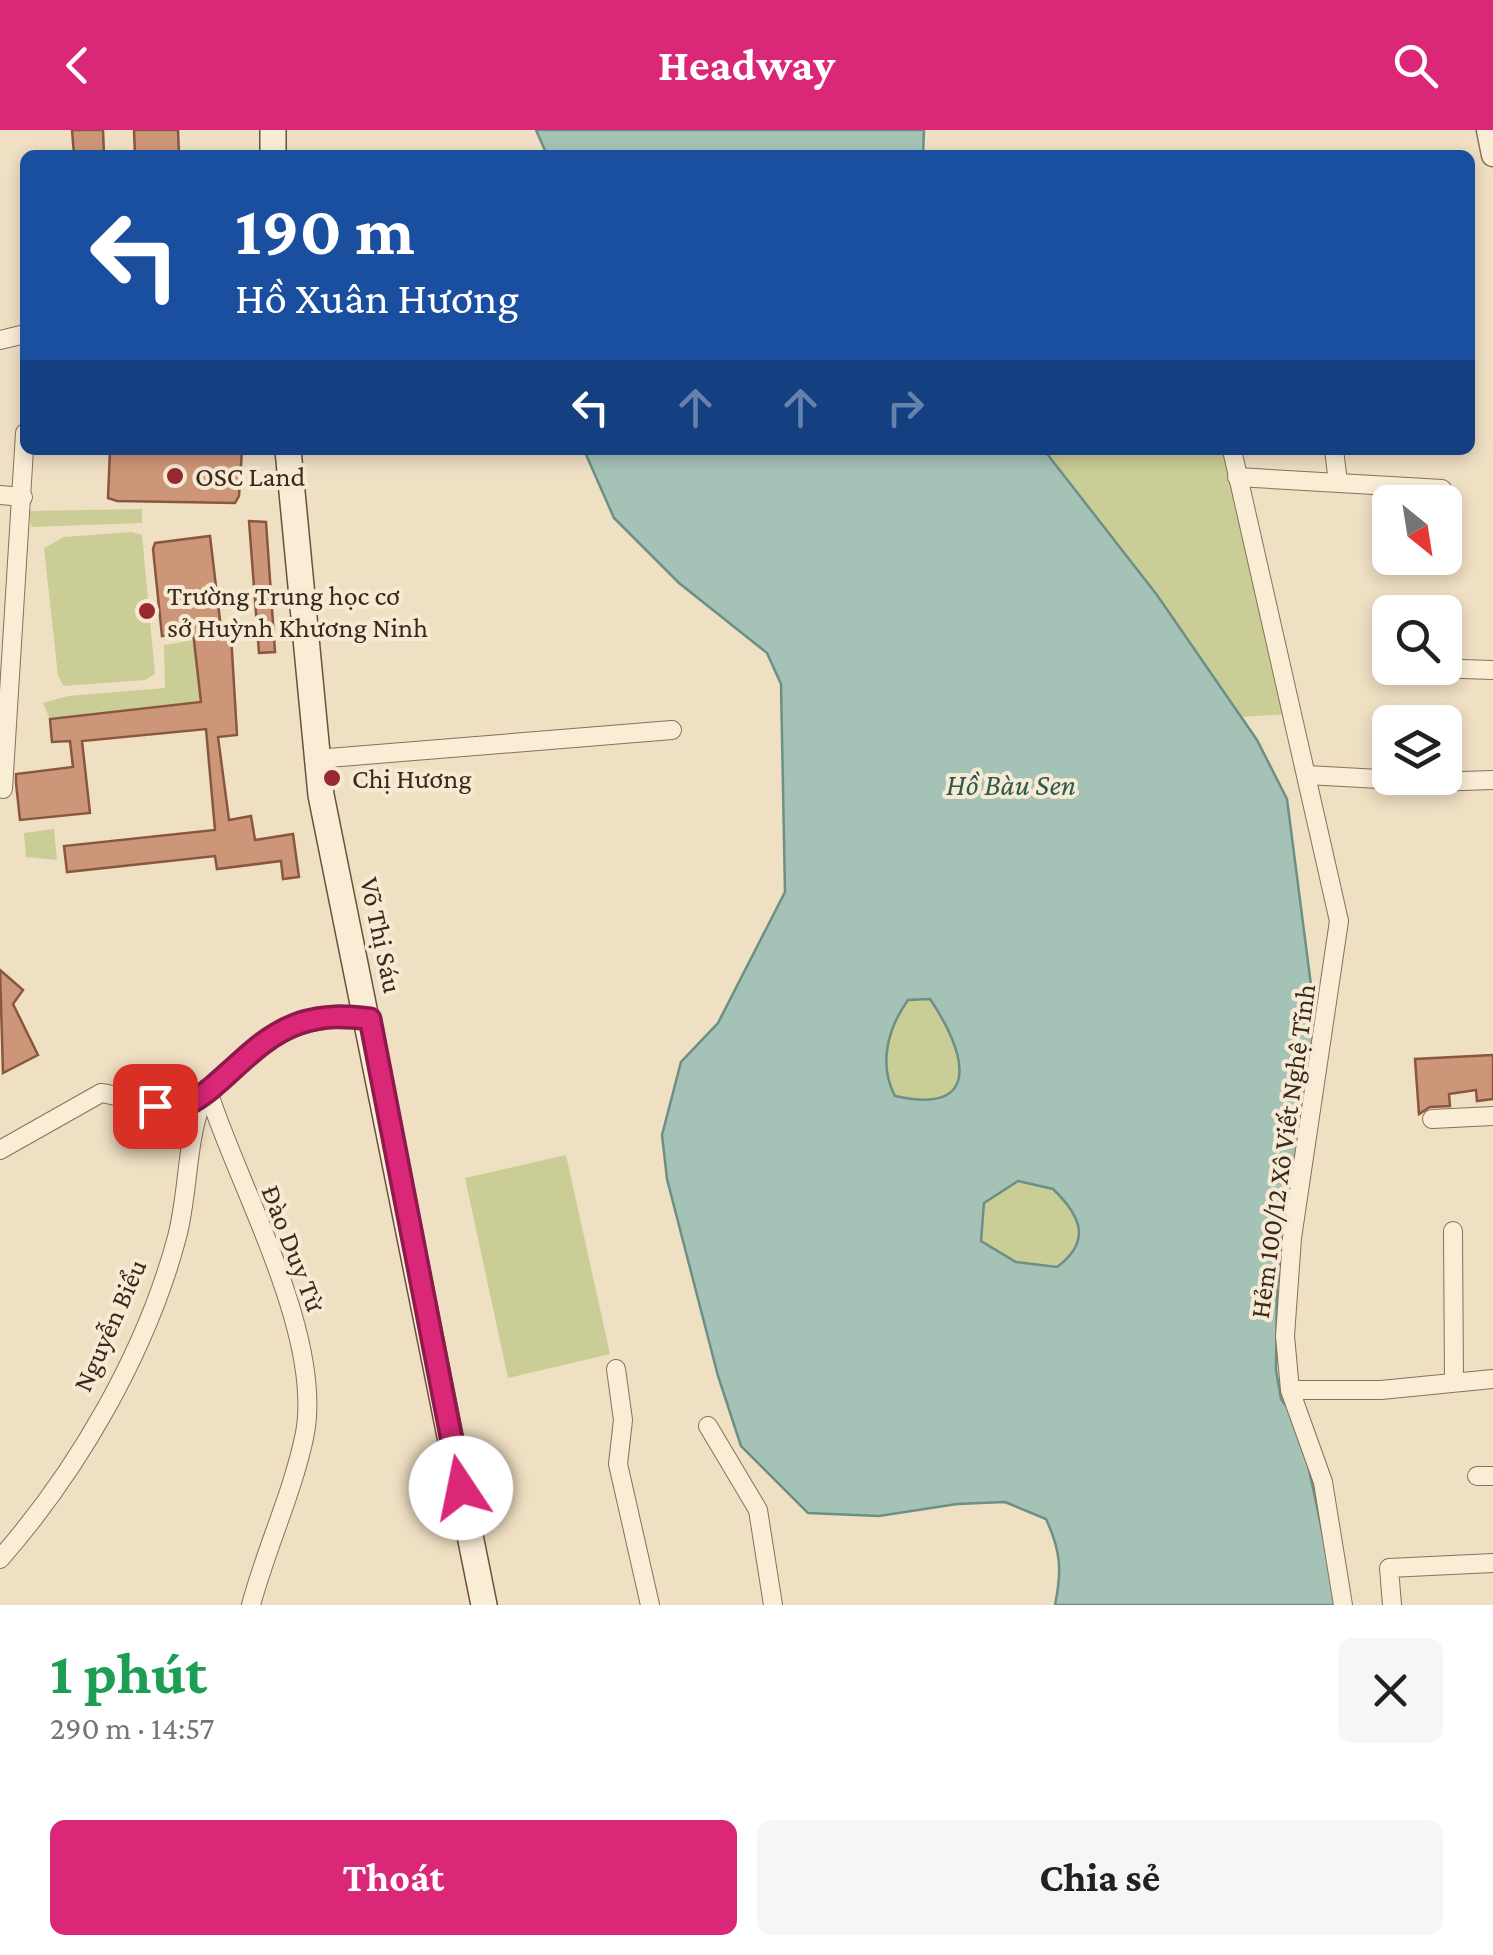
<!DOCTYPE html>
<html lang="vi">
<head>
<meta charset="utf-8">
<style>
  :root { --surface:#fff; --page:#f6f6f6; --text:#202124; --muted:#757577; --accent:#db2777 }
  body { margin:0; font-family:"Crimson Pro",serif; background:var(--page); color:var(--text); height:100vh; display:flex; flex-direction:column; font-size:38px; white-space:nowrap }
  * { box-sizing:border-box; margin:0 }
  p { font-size:32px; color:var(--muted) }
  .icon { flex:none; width:55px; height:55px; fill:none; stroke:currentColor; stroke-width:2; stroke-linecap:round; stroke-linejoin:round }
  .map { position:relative; height:1475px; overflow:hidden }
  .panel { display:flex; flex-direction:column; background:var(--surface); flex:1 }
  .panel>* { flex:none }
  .top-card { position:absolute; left:20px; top:20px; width:1455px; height:305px; border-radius:15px; box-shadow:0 5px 15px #0003; background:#1a4fa0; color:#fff; overflow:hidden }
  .needle { width:65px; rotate:150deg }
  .tools { position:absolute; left:1372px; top:355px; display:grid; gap:20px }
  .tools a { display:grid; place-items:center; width:90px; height:90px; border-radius:15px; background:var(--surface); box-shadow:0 5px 15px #0003; font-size:50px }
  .pin { position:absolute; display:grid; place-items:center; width:85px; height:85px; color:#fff; margin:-42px; border-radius:20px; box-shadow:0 5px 15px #0006 }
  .me { position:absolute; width:110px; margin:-55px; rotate:349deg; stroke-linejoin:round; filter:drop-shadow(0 0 8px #0008) }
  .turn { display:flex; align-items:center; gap:35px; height:210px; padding:0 50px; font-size:45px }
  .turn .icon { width:130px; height:130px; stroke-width:2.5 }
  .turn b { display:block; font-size:70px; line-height:85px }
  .lanes { display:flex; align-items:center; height:95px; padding:0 50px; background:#0003; justify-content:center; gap:50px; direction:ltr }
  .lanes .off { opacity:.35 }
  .round { display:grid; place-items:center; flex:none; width:105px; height:105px; border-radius:15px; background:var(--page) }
  .headline { display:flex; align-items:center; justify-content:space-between; height:170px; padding:0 50px }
  h1 { font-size:60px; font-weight:700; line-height:75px; color:#1e9e55 }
  .primary-button { display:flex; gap:20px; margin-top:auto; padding:20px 50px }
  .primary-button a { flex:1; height:115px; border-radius:15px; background:var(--accent); color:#fff; font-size:40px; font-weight:700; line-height:115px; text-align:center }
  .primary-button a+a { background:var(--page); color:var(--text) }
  header { display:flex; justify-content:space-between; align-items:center; height:130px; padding:0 50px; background:var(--accent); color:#fff; font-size:45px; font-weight:700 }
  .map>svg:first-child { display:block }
  .green { fill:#cacd96 }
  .water { fill:#a5c2b7; stroke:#6c9085; stroke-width:2.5; fill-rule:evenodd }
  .building { fill:#ce9678; stroke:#89573f; stroke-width:2.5 }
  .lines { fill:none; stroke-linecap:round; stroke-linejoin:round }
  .minor-casing { stroke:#897059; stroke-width:20 }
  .tertiary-casing { stroke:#897059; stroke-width:25 }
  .secondary-casing { stroke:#6b513c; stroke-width:28 }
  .minor { stroke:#f9edd6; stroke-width:18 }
  .tertiary { stroke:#f9edd6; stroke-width:22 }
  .secondary { stroke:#f9edd6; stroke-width:25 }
  .route-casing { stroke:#8e194d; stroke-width:25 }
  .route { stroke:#db2777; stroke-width:18 }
  .poi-dot { fill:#9a2830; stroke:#f6ead3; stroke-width:4 }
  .labels { text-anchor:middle; stroke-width:8; stroke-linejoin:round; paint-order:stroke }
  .poi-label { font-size:28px; fill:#39291e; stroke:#f6ead3; text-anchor:start }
  .street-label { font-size:28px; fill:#39291e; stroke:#f6ead3 }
  .water-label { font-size:30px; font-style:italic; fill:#2d5953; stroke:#f6ead3 }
</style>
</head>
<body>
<header><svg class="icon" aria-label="back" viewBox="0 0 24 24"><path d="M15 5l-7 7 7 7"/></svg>Headway<svg class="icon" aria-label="search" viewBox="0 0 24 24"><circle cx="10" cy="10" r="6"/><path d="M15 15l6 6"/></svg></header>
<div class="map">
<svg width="1493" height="1475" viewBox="0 0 1493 1475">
  <rect width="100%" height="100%" fill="#efdfc3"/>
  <g class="green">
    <path d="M 1044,320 L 1226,320 L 1288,584 L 1241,587 L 1157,465 Z"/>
    <path d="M 142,379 L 142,393 L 31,397 L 29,381 Z"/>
    <path d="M 132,402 L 142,405 L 155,544 L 145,550 L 64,556 L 58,546 L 44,418 L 64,407 Z"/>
    <path d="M 194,510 L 201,572 L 50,589 L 43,573 L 68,566 L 165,558 L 164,515 Z"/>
    <path d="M 54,699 L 57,730 L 26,727 L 24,703 Z"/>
    <path d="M 930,868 C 963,919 986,986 895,966 C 878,934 888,898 908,870 Z"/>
    <path d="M 566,1025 L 610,1224 L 508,1248 L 465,1048 Z"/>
    <path d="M 1018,1051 L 1053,1059 C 1081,1087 1092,1111 1057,1137 L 1016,1132 L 981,1111 L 984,1073 Z"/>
  </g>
  <g class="water">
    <path d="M 536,0 L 924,0 L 923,25 L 547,25 Z"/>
    <path d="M 584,320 L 1044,320 L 1157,465 L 1257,610 L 1287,669 L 1316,894 L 1277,1157 L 1276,1240 L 1281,1269 L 1299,1293 L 1338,1475 L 1055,1475 C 1062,1441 1061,1421 1046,1389 L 1005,1372 L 957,1374 L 879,1386 L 808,1383 L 741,1316 L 718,1246 L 667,1049 L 662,1005 L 681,932 L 718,893 L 785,762 L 781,554 L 767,523 L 679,453 L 614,388 ZM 930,869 C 964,919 986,986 895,966 C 878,934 888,898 908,870 ZM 1018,1051 L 1053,1059 C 1081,1086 1092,1111 1057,1137 L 1016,1132 L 981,1111 L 984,1073 Z"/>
  </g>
  <g class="building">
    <path d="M 72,0 L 103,0 L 104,25 L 74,25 Z"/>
    <path d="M 134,0 L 178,0 L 179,25 L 135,25 Z"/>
    <path d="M 110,320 L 242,320 L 239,366 L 235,373 L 117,371 L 108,368 Z"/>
    <path d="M 249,391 L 266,392 L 275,522 L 259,523 Z"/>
    <path d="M 210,406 L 222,507 L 231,505 L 237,605 L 218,607 L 229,690 L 251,686 L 255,710 L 293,704 L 299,747 L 283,749 L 281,731 L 217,739 L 215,726 L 67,742 L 64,716 L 215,700 L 206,599 L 82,611 L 90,683 L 20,690 L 16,653 L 16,644 L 73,637 L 70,611 L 52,612 L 50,589 L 201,572 L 193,502 L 162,506 L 153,419 L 155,413 Z"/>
    <path d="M 0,840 L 23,860 L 13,874 L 38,925 L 3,943 Z"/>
    <path d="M 1493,925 L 1493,969 L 1477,971 L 1476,960 L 1449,964 L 1450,976 L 1430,977 L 1419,984 L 1415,929 Z"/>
  </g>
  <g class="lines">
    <defs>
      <g id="minor">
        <path d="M 0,210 L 25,204"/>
        <path d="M 1232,320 L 1339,791 L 1292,1108 L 1285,1206 L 1290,1260 L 1323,1352 L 1343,1475"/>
        <path d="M 1334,320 L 1338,352"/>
        <path d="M 1237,347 L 1442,359"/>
        <path d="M 0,365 L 23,367"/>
        <path d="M 1383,536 L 1390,536"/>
        <path d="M 1432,538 L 1493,540"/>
        <path d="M 316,629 L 672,600"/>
        <path d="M 1307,645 L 1433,652 L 1493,650"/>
        <path d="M 3,659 L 25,303"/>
        <path d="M 207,958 C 237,1055 326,1208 304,1308 C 292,1364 266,1419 251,1475"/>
        <path d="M 1432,989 L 1493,986"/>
        <path d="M 0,1020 L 101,963 C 124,965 154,984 175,978 C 192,974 206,959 219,948 C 264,907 308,881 370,889"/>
        <path d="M 1453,1101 L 1454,1252"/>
        <path d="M 616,1239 L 623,1290 L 618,1334 L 650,1475"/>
        <path d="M 1290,1260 L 1381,1260 L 1493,1249"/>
        <path d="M 708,1296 L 758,1380 L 773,1475"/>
        <path d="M 1477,1346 L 1493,1346"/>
        <path d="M 0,1429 C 78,1340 146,1223 177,1107 C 190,1057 185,1006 207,958"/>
        <path d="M 1392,1475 L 1389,1438 L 1493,1433"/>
      </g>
      <path id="tertiary" d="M 1488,0 L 1493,25"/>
      <g id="secondary">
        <path d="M 273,0 L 273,25"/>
        <path d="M 288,320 L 321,665 L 484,1475"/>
      </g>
    </defs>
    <use href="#minor" class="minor-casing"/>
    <use href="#tertiary" class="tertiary-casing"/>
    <use href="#secondary" class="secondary-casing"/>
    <use href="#minor" class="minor"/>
    <use href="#tertiary" class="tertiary"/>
    <use href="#secondary" class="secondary"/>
  </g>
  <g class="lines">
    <defs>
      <path id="route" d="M 155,976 C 167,979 175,981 186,975 C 226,955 251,910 300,893 C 325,885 345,886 370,889 L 461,1358"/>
    </defs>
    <use href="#route" class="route-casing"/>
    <use href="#route" class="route"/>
  </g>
  <g class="poi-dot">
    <circle cx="175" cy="346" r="10"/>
    <circle cx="147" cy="481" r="10"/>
    <circle cx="332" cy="648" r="10"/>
  </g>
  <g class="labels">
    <g class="poi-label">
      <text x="195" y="356">OSC Land</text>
      <text x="167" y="475">Trường Trung học cơ<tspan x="167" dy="32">sở Huỳnh Khương Ninh</tspan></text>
      <text x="352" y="658">Chị Hương</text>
    </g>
    <g class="street-label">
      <text transform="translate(382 805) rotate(78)" y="10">Võ Thị Sáu</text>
      <text transform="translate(1282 1021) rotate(-82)" y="10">Hẻm 100/12 Xô Viết Nghệ Tĩnh</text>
      <text transform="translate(294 1118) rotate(69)" y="10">Đào Duy Từ</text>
      <text transform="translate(109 1195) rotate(-66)" y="10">Nguyễn Biểu</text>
    </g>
    <g class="water-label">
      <text x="1011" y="665">Hồ Bàu Sen</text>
    </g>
  </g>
</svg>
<div class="tools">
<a><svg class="needle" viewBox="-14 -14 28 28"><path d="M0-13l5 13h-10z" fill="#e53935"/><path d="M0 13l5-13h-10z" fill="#757577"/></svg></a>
<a><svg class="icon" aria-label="search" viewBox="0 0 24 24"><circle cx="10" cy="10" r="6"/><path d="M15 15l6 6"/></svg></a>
<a><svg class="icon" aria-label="layers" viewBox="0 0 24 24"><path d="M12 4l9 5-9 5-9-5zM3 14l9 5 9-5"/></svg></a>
</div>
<div class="pin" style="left:155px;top:976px;background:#d93025"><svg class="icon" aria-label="arrive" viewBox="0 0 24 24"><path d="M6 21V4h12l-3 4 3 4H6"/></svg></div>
<svg class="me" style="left:461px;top:1358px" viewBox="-20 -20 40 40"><circle r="19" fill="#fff"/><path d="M0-13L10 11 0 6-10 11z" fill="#db2777"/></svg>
<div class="top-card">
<div class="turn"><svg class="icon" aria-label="left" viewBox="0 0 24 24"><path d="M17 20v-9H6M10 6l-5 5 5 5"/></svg><div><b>190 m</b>Hồ Xuân Hương</div></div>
<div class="lanes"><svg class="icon" aria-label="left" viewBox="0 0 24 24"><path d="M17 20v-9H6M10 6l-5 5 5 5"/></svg><svg class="icon off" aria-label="ahead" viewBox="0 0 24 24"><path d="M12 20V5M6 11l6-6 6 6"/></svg><svg class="icon off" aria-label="ahead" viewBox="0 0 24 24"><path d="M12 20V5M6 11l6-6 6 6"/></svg><svg class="icon off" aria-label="right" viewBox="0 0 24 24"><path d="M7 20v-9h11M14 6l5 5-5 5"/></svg></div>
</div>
</div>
<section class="panel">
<div class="headline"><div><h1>1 phút</h1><p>290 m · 14:57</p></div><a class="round"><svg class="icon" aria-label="close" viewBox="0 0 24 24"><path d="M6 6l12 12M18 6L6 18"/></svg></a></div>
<div class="primary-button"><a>Thoát</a><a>Chia sẻ</a></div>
</section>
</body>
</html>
